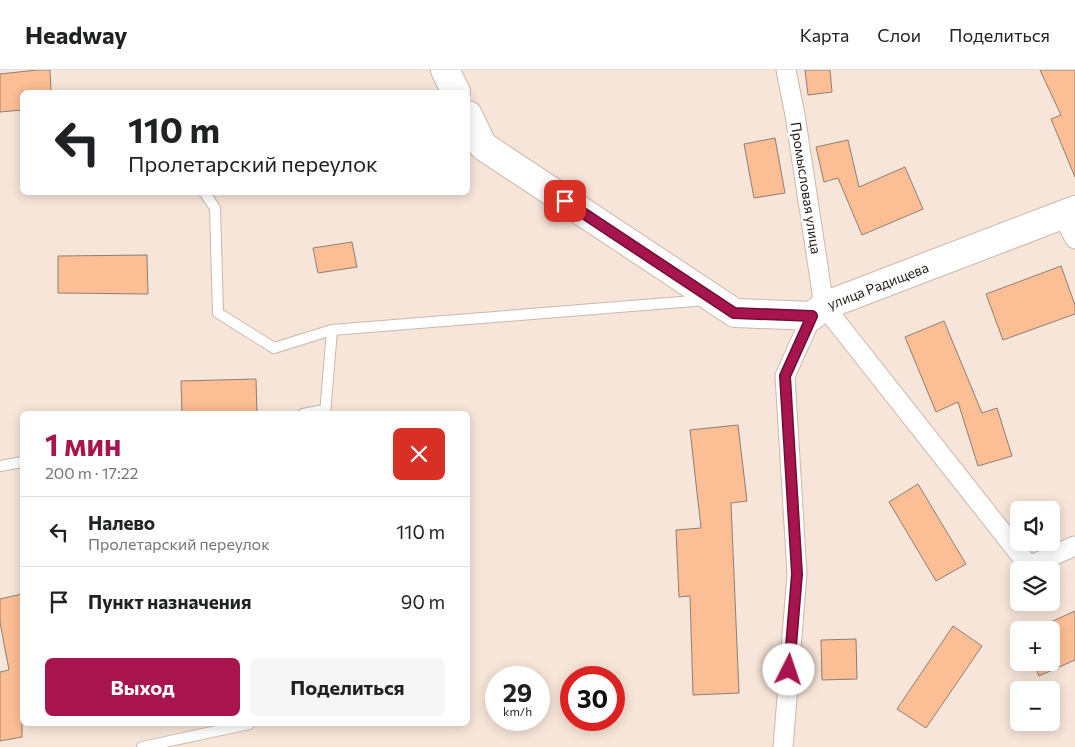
<!DOCTYPE html>
<html lang="ru">
<head>
<meta charset="utf-8">
<style>
  :root { --surface:#fff; --page:#f6f6f6; --text:#202124; --muted:#757577; --line:#e0e0e0; --accent:#a8154e }
  body { margin:0; font-family:Commissioner,sans-serif; background:var(--page); color:var(--text); height:100vh; display:flex; flex-direction:column; font-size:19px; white-space:nowrap }
  * { box-sizing:border-box; margin:0 }
  p { font-size:16px; color:var(--muted) }
  .icon { flex:none; width:28px; height:28px; fill:none; stroke:currentColor; stroke-width:2; stroke-linecap:round; stroke-linejoin:round }
  .map { position:relative; flex:1; overflow:hidden }
  .panel { position:absolute; left:20px; top:341px; width:450px; height:315px; display:flex; flex-direction:column; background:var(--surface); border-radius:8px; box-shadow:0 2px 12px #0003 }
  .panel>* { flex:none }
  .top-card { position:absolute; left:20px; top:20px; width:450px; height:105px; border-radius:8px; box-shadow:0 2px 12px #0003; background:#fff; color:var(--text); overflow:hidden }
  .controls { position:absolute; left:1010px; top:431px; display:grid; gap:10px }
  .controls a { display:grid; place-items:center; width:50px; height:50px; border-radius:8px; background:var(--surface); box-shadow:0 2px 12px #0003; font-size:25px }
  .speed { position:absolute; left:485px; top:596px; display:flex; gap:10px; font-size:25px; font-weight:700; text-align:center }
  .speed>* { display:grid; place-content:center; width:65px; height:65px; border-radius:50%; background:var(--surface); box-shadow:0 2px 12px #0003; line-height:1 }
  .speed small { font-size:12px; font-weight:400 }
  .speed .limit { border:8px solid #d22; background:#fff; color:#111 }
  .pin { position:absolute; display:grid; place-items:center; width:42px; height:42px; color:#fff; margin:-21px; border-radius:10px; box-shadow:0 2px 8px #0006 }
  .me { position:absolute; width:55px; margin:-28px; rotate:4deg; stroke-linejoin:round; filter:drop-shadow(0 0 4px #0008) }
  .turn { display:flex; align-items:center; gap:18px; height:105px; padding:0 25px; font-size:22px }
  .turn .icon { width:65px; height:65px; stroke-width:2.5 }
  .turn b { display:block; font-size:35px; line-height:42px }
  .round { display:grid; place-items:center; flex:none; width:52px; height:52px; border-radius:8px; background:var(--page) }
  .head { display:flex; align-items:center; justify-content:space-between; height:85px; padding:0 25px }
  h1 { font-size:30px; font-weight:700; line-height:38px; color:var(--accent) }
  .button { display:flex; gap:10px; margin-top:auto; padding:10px 25px }
  .button a { flex:1; height:58px; border-radius:8px; background:var(--accent); color:#fff; font-size:20px; font-weight:700; line-height:58px; text-align:center }
  .button a+a { background:var(--page); color:var(--text) }
  ul { padding:0; list-style:none }
  li { display:flex; align-items:center; gap:15px; height:70px; padding:0 25px; border-top:1px solid var(--line) }
  li div { flex:1 }
  li b { display:block; font-size:19px }
  li em { font-style:normal }
  header { display:flex; align-items:center; gap:30px; box-sizing:border-box; height:70px; padding:0 25px; background:var(--surface); border-bottom:1px solid var(--line) }
  header strong { font-size:24px }
  nav { display:flex; gap:28px; margin-inline-start:auto; font-size:18px }
  .map>svg:first-child { display:block }
  .building { fill:#fcbe94; stroke:#8e7e73 }
  .lines { fill:none; stroke-linecap:round; stroke-linejoin:round }
  .lane-casing { stroke:#cab8ad; stroke-width:12 }
  .street-casing { stroke:#cab8ad; stroke-width:21 }
  .secondary-casing { stroke:#cab8ad; stroke-width:30 }
  .lane { stroke:#fff; stroke-width:10 }
  .street { stroke:#fff; stroke-width:19 }
  .secondary { stroke:#fff; stroke-width:28 }
  .route-casing { stroke:#6d0e33; stroke-width:12 }
  .route { stroke:#a8154e; stroke-width:9 }
  .labels { text-anchor:middle; stroke-width:5; stroke-linejoin:round; paint-order:stroke }
  .street-label { font-size:14px; fill:#201a16; stroke:#fff }
</style>
</head>
<body>
<header>
<strong>Headway</strong>
<nav><a>Карта</a><a>Слои</a><a>Поделиться</a></nav>
</header>
<div class="map">
<svg width="1075" height="677" viewBox="0 0 1075 677">
  <rect width="100%" height="100%" fill="#f7e5d9"/>
  <g class="building">
    <path d="M 37,0 L 50,0 L 51,22 L 22,22 L 22,40 L 0,42 L 0,4 Z"/>
    <path d="M 805,0 L 830,0 L 832,22 L 808,25 Z"/>
    <path d="M 1040,0 L 1075,0 L 1075,107 L 1051,49 L 1061,45 Z"/>
    <path d="M 775,68 L 785,123 L 754,128 L 744,74 Z"/>
    <path d="M 848,70 L 859,117 L 905,97 L 923,139 L 862,165 L 838,108 L 824,112 L 816,77 Z"/>
    <path d="M 352,172 L 357,197 L 318,203 L 313,178 Z"/>
    <path d="M 147,185 L 148,224 L 58,223 L 58,186 Z"/>
    <path d="M 1061,196 L 1075,235 L 1075,244 L 1003,270 L 986,224 Z"/>
    <path d="M 944,251 L 982,343 L 997,338 L 1012,386 L 978,396 L 958,332 L 936,342 L 905,267 Z"/>
    <path d="M 256,309 L 257,344 L 182,344 L 181,311 Z"/>
    <path d="M 738,355 L 747,431 L 731,433 L 739,623 L 693,625 L 690,526 L 679,527 L 676,460 L 701,458 L 690,360 Z"/>
    <path d="M 918,414 L 966,494 L 936,511 L 889,432 Z"/>
    <path d="M 22,524 L 22,667 L 0,671 L 0,602 L 9,600 L 0,552 L 0,529 Z"/>
    <path d="M 1075,541 L 1075,590 L 1039,606 L 1033,592 L 1051,592 L 1051,560 L 1033,560 Z"/>
    <path d="M 953,556 L 982,576 L 926,658 L 897,639 Z"/>
    <path d="M 856,569 L 857,609 L 822,610 L 821,570 Z"/>
  </g>
  <g class="lines">
    <defs>
      <g id="lane">
        <path d="M 204,122 L 215,138 L 218,243 L 274,278 L 332,260"/>
        <path d="M 303,344 L 324,340"/>
        <path d="M 325,344 L 332,260 L 706,230"/>
        <path d="M 0,396 L 22,392"/>
        <path d="M 142,677 L 249,654"/>
      </g>
      <g id="street">
        <path d="M 786,0 L 795,45 L 824,236 L 1029,496 L 1075,476"/>
        <path d="M 1063,146 L 1075,169"/>
        <path d="M 783,677 L 797,504 L 785,306 L 812,246"/>
      </g>
      <g id="secondary">
        <path d="M 445,0 L 456,22"/>
        <path d="M 468,45 L 483,76 L 735,243 L 812,246 L 824,236 L 1075,140"/>
      </g>
    </defs>
    <use href="#lane" class="lane-casing"/>
    <use href="#street" class="street-casing"/>
    <use href="#secondary" class="secondary-casing"/>
    <use href="#lane" class="lane"/>
    <use href="#street" class="street"/>
    <use href="#secondary" class="secondary"/>
  </g>
  <g class="lines">
    <defs>
      <path id="route" d="M 565,131 L 734,243 L 812,246 L 785,306 L 797,504 L 789,600"/>
    </defs>
    <use href="#route" class="route-casing"/>
    <use href="#route" class="route"/>
  </g>
  <g class="labels">
    <g class="street-label">
      <text transform="translate(806 118) rotate(81)" y="5">Промысловая улица</text>
      <text transform="translate(878 216) rotate(-21)" y="5">улица Радищева</text>
    </g>
  </g>
</svg>
<div class="controls">
<a><svg class="icon" aria-label="sound" viewBox="0 0 24 24"><path d="M4 9h4l5-4v14l-5-4H4zM17 9q2 3 0 6"/></svg></a>
<a><svg class="icon" aria-label="layers" viewBox="0 0 24 24"><path d="M12 4l9 5-9 5-9-5zM3 14l9 5 9-5"/></svg></a>
<a>+</a>
<a>−</a>
</div>
<div class="speed"><div>29<small>km/h</small></div><div class="limit">30</div></div>
<div class="pin" style="left:565px;top:131px;background:#d93025"><svg class="icon" aria-label="arrive" viewBox="0 0 24 24"><path d="M6 21V4h12l-3 4 3 4H6"/></svg></div>
<svg class="me" style="left:789px;top:600px" viewBox="-20 -20 40 40"><circle r="19" fill="#fff"/><path d="M0-13L10 11 0 6-10 11z" fill="#a8154e"/></svg>
<div class="top-card">
<div class="turn"><svg class="icon" aria-label="left" viewBox="0 0 24 24"><path d="M17 20v-9H6M10 6l-5 5 5 5"/></svg><div><b>110 m</b>Пролетарский переулок</div></div>
</div>
<section class="panel">
<div class="head"><div><h1>1 мин</h1><p>200 m · 17:22</p></div><a class="round" style="background:#d93025;color:#fff"><svg class="icon" aria-label="close" viewBox="0 0 24 24"><path d="M6 6l12 12M18 6L6 18"/></svg></a></div>
<ul>
<li><svg class="icon" aria-label="left" viewBox="0 0 24 24"><path d="M17 20v-9H6M10 6l-5 5 5 5"/></svg><div><b>Налево</b><p>Пролетарский переулок</p></div><em>110 m</em></li>
<li><svg class="icon" aria-label="arrive" viewBox="0 0 24 24"><path d="M6 21V4h12l-3 4 3 4H6"/></svg><div><b>Пункт назначения</b></div><em>90 m</em></li>
</ul>
<div class="button"><a>Выход</a><a>Поделиться</a></div>
</section>
</div>
</body>
</html>
